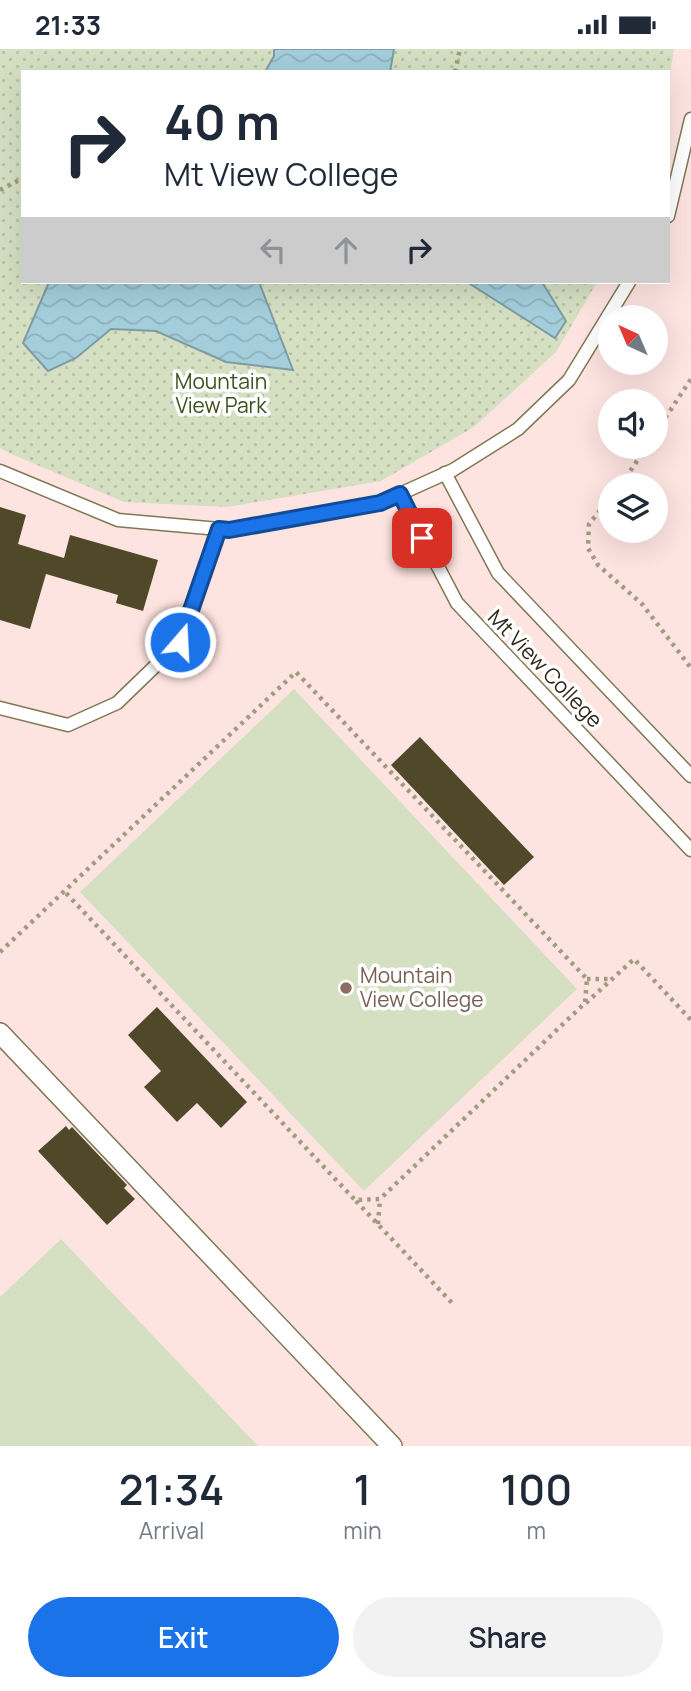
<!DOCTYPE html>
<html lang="en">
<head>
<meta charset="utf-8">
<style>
  :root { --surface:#fff; --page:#f2f2f3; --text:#1f2937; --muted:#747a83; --accent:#1a73e8 }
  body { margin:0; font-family:Manrope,sans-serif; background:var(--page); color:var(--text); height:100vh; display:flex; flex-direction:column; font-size:26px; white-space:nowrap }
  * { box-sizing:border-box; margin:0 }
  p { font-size:23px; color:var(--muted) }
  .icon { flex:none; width:38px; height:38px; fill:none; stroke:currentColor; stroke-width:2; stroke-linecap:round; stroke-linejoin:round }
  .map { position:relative; height:1397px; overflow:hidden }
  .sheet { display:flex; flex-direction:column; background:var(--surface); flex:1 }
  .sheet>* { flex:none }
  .guide { position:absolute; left:21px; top:21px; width:649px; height:214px; border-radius:0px; box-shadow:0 7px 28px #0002; background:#fff; color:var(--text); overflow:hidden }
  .needle { width:46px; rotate:316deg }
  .tools { position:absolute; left:598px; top:256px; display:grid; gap:14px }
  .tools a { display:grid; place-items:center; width:70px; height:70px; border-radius:50%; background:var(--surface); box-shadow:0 7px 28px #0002; font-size:35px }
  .pin { position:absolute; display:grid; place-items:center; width:60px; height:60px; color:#fff; margin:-30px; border-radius:14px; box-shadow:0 4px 10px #0006 }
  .me { position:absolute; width:77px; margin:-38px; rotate:19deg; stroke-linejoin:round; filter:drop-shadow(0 0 5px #0008) }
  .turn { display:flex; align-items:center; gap:24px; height:147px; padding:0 28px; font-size:32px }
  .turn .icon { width:91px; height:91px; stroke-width:2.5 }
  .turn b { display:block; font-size:49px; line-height:60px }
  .lanes { display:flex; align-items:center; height:66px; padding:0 28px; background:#0003; justify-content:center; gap:35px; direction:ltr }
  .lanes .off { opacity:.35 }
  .eta { display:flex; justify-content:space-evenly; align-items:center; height:119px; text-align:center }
  .eta b { font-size:42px; font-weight:600; line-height:49px }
  .button { display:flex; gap:14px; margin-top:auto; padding:14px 28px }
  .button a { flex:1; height:80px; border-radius:42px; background:var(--accent); color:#fff; font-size:28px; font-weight:600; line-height:80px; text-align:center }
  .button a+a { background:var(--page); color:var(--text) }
  .status { display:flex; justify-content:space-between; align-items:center; height:49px; padding:0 35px; background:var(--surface); direction:ltr }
  .status svg { height:19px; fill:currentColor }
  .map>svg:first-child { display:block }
  .education { fill:#fee4e0; fill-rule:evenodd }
  .grass { fill:url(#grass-dots) }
  .garden { fill:#d5e0c3 }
  .water { fill:url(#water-waves); stroke:#7f9ca2; stroke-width:2 }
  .building { fill:#504929 }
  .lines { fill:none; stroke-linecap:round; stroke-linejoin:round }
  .service-casing { stroke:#7f7856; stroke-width:15 }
  .pedestrian-casing { stroke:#7f7856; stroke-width:22 }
  .path { stroke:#a19c81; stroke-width:4.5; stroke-dasharray:3.5 5; stroke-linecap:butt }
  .service { stroke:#fff; stroke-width:12 }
  .pedestrian { stroke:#fff; stroke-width:19 }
  .route-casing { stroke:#114b97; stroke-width:18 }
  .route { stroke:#1a73e8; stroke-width:12 }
  .education-dot { fill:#8d6e63; stroke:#fff; stroke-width:2.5 }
  .labels { text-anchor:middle; stroke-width:7; stroke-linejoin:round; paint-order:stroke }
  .park-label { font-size:21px; fill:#3f4f1b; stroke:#fff }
  .street-label { font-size:21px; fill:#2a2719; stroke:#fff }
  .education-label { font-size:21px; fill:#785e54; stroke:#fff; text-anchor:start }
</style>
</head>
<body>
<div class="status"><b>21:33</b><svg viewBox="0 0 49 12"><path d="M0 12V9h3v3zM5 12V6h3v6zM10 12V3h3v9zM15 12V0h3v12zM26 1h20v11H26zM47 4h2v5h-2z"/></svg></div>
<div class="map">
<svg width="691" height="1397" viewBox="0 0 691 1397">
  <defs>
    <pattern id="grass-dots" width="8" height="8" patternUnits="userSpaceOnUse" patternTransform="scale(1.75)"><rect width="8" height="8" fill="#d5e0c3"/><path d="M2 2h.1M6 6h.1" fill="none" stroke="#b7c0a7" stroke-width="1.8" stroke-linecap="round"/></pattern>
    <pattern id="water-waves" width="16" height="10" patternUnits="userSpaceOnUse" patternTransform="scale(1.75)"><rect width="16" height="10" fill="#a4cedc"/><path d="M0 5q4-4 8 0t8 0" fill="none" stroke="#8db1bc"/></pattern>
  </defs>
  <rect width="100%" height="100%" fill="#fdf6d0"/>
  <path class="education" d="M 0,0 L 691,0 L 691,1397 L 0,1397 ZM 23,23 L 668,23 L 668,233 L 23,233 ZM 611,268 L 656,268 L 656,313 L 611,313 ZM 611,352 L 656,352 L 656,397 L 611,397 ZM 611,436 L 656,436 L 656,481 L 611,481 Z"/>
  <path class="grass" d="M 0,0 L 674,0 L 669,33 L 668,23 L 23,23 L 23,233 L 597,233 L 556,303 L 474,378 L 381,432 L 227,458 L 124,453 L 9,404 L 0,399 Z"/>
  <g class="garden">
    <path d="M 294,640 L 577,940 L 364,1142 L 80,843 Z"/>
    <path d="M 61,1190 L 258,1397 L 0,1397 L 0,1248 Z"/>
  </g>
  <g class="water">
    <path d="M 274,0 L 394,0 L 390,23 L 265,23 L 274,7 Z"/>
    <path d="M 49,233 L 259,233 L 293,321 L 226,313 L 156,282 L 111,280 L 76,309 L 48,322 L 23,294 Z"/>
    <path d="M 467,233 L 542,233 L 566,272 L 555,289 Z"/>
  </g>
  <g class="building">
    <path d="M 0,458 L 26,466 L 18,495 L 64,509 L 70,486 L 158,511 L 143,562 L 116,554 L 118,546 L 46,525 L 30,580 L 0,571 Z"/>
    <path d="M 420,688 L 534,808 L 504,836 L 391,716 Z"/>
    <path d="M 157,958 L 247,1053 L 221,1079 L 197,1054 L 177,1073 L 144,1038 L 161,1022 L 128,986 Z"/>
    <path d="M 66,1077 L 69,1081 L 72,1078 L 127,1136 L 124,1139 L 135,1150 L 107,1176 L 38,1102 Z"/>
  </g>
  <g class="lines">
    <defs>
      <g id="service">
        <path d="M 668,167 L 691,70"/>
        <path d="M 0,422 L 118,471 L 219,480 L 229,481 L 380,454 L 453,421 L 518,380 L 569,331 L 629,233"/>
        <path d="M 445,424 L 498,524 L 691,727"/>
        <path d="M 400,445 L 457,554 L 691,801"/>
        <path d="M 0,659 L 68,676 L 117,654 L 180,593 L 219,480"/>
      </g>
      <path id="pedestrian" d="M 0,984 L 392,1397"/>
    </defs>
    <use href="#service" class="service-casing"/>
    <use href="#pedestrian" class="pedestrian-casing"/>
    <g class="path">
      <path d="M 455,23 L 460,0"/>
      <path d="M 0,141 L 23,129"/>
      <path d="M 656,383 L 691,330"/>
      <path d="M 621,436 L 647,397"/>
      <path d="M 611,448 L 589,475 L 588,499 L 598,516 L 642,555 L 691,619"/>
      <path d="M 0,903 L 296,623 L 587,930 L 585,954 L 380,1150 L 355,1151 L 64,842"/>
      <path d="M 587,930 L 611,930"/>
      <path d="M 586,954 L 634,910 L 691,971"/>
      <path d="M 356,1152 L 453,1255"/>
      <path d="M 378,1175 L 380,1150"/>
    </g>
    <use href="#service" class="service"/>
    <use href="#pedestrian" class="pedestrian"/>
  </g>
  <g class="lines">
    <defs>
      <path id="route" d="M 180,593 L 219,480 L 229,481 L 380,454 L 400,445 L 422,489"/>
    </defs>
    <use href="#route" class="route-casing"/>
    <use href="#route" class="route"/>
  </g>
  <circle class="education-dot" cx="346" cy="939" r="7"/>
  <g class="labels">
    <g class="park-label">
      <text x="221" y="340">Mountain<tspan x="221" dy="24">View Park</tspan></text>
    </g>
    <g class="street-label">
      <text transform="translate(545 620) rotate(46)" y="7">Mt View College</text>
    </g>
    <g class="education-label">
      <text x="360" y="934">Mountain<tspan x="360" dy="24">View College</tspan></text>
    </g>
  </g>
</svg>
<div class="tools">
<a><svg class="needle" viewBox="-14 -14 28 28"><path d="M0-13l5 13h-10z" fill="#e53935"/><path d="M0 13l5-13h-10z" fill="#747a83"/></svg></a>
<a><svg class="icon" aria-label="sound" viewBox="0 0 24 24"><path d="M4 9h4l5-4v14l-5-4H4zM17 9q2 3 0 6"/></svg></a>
<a><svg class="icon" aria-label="layers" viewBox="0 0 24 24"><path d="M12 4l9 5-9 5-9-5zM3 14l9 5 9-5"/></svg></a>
</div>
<div class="pin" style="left:422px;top:489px;background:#d93025"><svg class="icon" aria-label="arrive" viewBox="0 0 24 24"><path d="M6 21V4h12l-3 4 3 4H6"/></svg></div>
<svg class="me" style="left:180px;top:593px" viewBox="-20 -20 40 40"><circle r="17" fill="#1a73e8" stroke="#fff" stroke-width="3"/><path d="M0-11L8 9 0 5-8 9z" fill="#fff"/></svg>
<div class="guide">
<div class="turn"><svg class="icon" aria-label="right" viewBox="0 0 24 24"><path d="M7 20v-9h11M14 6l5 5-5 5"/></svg><div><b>40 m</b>Mt View College</div></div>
<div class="lanes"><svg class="icon off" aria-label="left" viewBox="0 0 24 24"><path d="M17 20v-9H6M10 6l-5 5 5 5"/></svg><svg class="icon off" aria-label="ahead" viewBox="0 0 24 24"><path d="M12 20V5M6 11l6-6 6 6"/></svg><svg class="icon" aria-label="right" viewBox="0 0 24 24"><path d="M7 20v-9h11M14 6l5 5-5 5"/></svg></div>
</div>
</div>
<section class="sheet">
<div class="eta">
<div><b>21:34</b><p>Arrival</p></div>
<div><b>1</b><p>min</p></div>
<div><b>100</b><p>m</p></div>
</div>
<div class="button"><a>Exit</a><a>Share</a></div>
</section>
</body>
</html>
